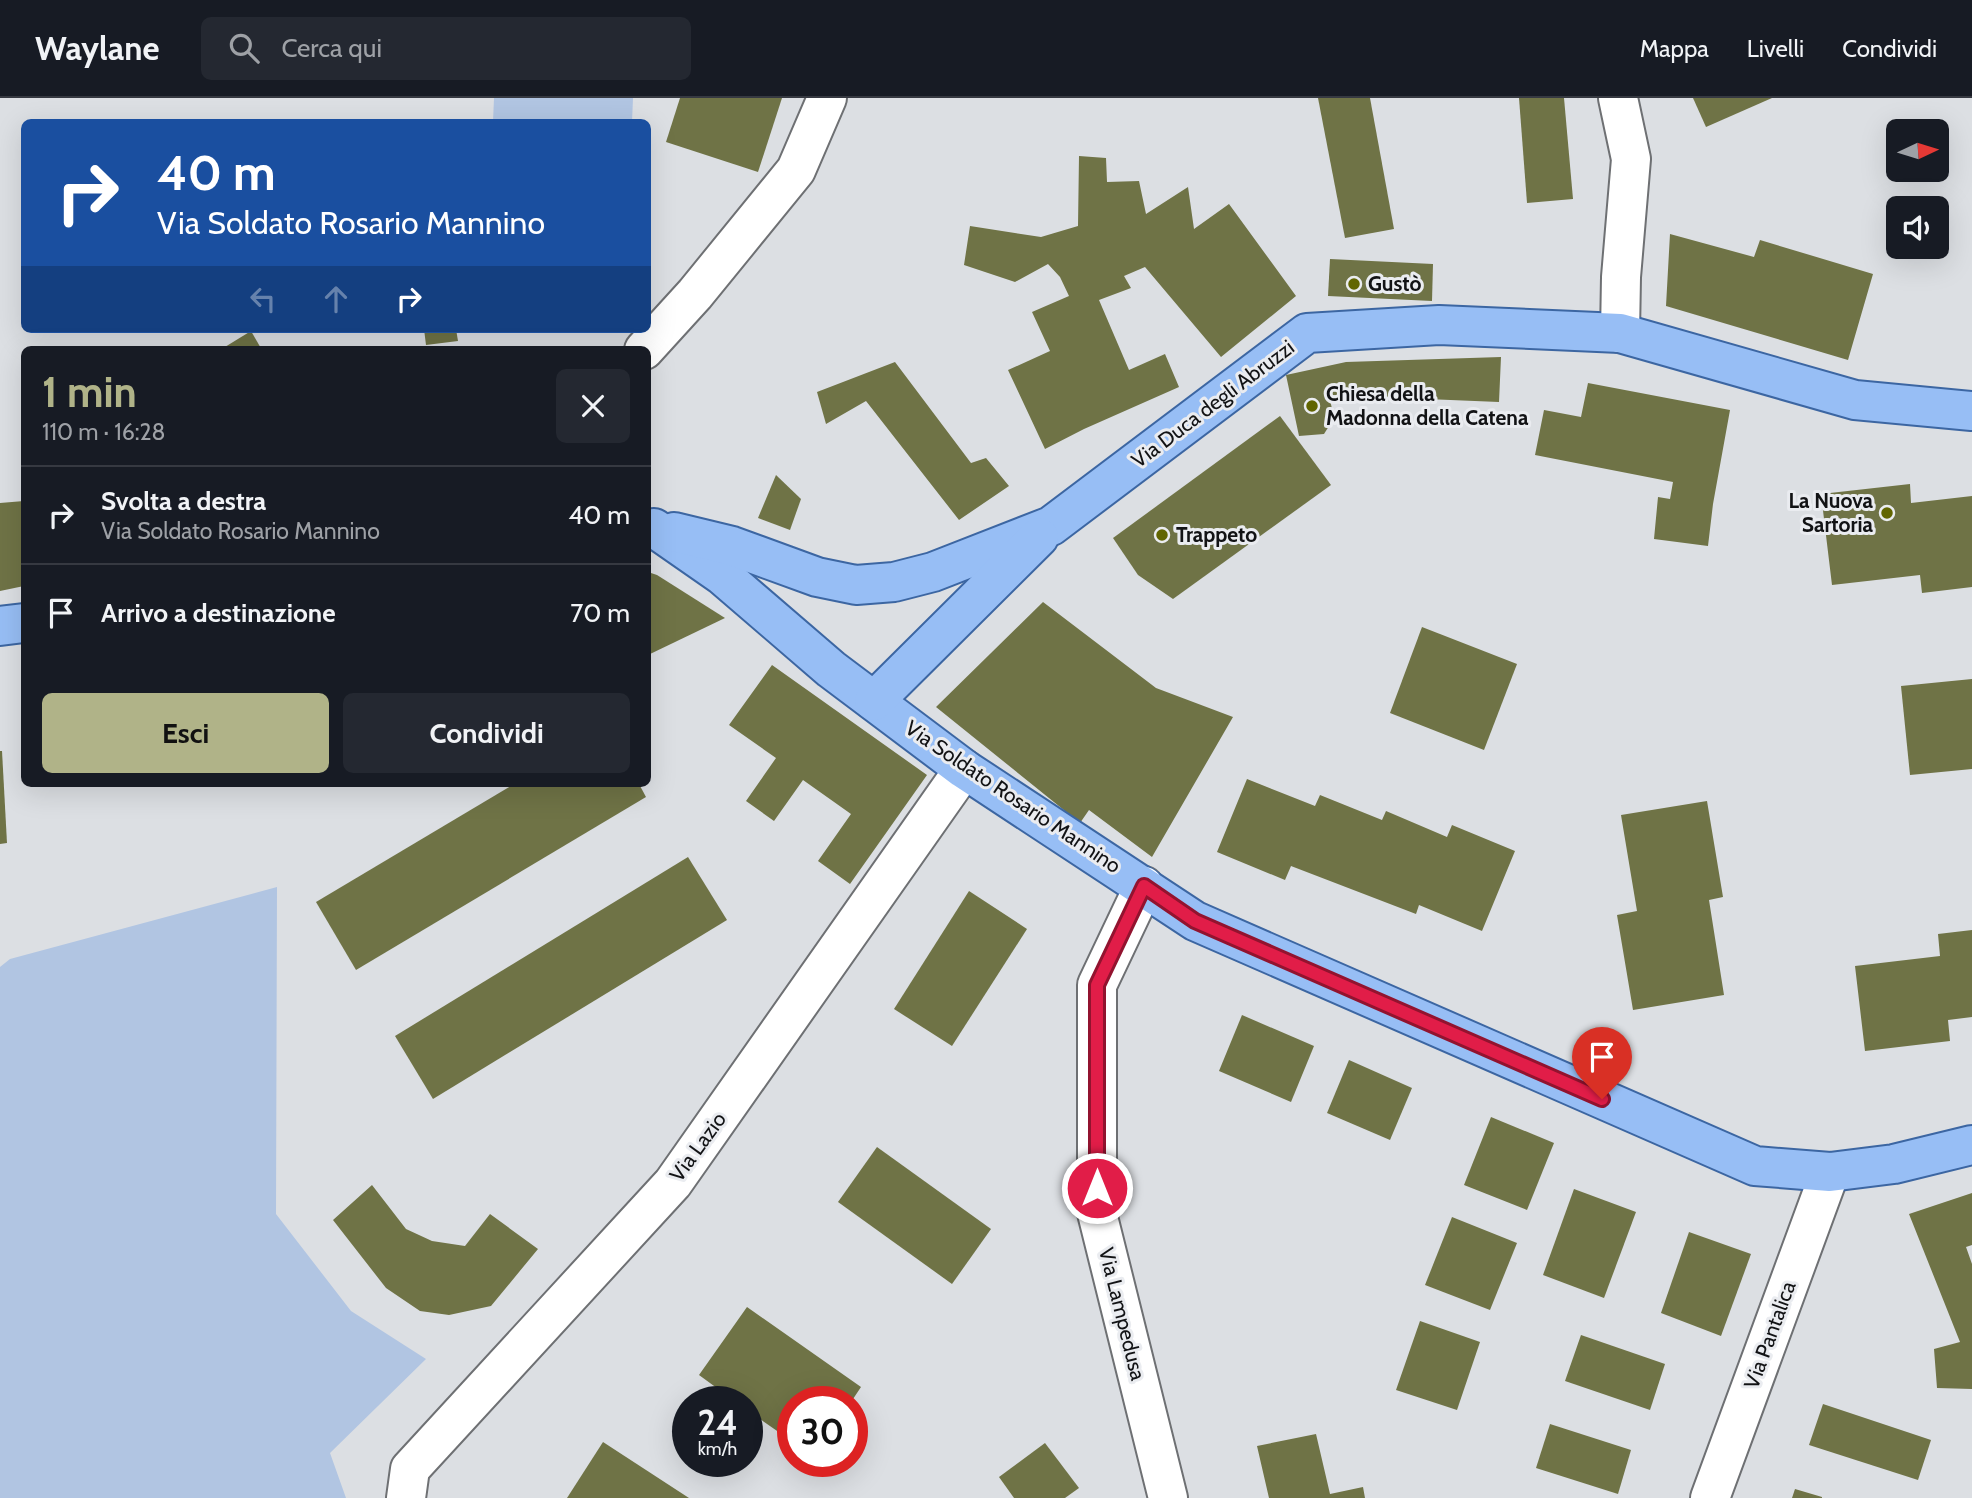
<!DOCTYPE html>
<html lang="it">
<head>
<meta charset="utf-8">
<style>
  :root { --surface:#171b24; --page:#242831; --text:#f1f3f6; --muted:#9ea1a6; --line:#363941; --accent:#b0b388 }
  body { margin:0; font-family:Cabin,sans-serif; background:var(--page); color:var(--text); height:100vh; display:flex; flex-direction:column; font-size:26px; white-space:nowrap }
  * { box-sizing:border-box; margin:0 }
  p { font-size:23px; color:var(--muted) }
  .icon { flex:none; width:38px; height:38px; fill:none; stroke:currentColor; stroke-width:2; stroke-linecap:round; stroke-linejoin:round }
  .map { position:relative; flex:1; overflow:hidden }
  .details { position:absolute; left:21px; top:248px; width:630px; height:441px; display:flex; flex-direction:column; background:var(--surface); border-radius:10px; box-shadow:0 7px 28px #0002 }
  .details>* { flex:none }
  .guide { position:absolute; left:21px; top:21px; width:630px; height:214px; border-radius:10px; box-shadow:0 7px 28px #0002; background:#1a4fa0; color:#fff; overflow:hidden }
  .needle { width:46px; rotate:86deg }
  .fabs { position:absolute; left:1886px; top:21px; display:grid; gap:14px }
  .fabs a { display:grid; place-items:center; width:63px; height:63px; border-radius:10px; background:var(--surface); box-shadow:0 7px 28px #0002; font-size:35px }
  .speed { position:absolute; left:672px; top:1288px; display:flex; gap:14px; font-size:35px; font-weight:700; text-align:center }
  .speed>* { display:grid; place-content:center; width:91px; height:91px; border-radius:50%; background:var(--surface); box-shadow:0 7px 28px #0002; line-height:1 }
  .speed small { font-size:18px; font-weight:400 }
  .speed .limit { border:10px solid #d22; background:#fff; color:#111 }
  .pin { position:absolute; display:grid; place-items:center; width:60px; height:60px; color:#fff; margin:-72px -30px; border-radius:50% 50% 50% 0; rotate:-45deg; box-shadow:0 0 7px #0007 }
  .pin .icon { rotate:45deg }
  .me { position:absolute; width:77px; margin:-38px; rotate:0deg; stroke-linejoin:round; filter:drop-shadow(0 0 5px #0008) }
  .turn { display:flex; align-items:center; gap:24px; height:147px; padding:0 21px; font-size:32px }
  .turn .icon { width:91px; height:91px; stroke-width:2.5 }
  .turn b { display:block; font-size:49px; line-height:60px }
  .lanes { display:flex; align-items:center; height:66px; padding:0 21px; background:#0003; justify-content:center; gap:35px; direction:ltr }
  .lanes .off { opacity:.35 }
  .round { display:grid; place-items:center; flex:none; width:74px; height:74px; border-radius:10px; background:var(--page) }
  .head { display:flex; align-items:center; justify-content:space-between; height:119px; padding:0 21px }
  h1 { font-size:42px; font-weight:800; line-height:52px; color:var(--accent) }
  .button { display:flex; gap:14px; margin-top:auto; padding:14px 21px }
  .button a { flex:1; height:80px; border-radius:10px; background:var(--accent); color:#111; font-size:28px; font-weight:800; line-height:80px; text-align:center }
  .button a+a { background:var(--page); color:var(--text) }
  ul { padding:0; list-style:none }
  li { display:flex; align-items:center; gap:21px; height:98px; padding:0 21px; border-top:2px solid var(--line) }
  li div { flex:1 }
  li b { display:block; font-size:26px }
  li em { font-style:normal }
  header { display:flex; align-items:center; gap:42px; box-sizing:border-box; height:98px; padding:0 35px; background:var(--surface); border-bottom:2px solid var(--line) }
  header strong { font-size:33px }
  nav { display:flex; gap:38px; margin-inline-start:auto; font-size:24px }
  .search { width:490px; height:63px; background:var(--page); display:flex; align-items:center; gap:18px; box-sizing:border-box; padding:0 24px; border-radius:10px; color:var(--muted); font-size:26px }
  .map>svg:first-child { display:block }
  .green { fill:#b1c5e2 }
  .building { fill:#6f7346 }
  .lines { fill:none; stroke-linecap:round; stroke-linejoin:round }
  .minor-casing { stroke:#6e7073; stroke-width:42 }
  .major-casing { stroke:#3c66a2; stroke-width:42 }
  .minor { stroke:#fff; stroke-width:38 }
  .major { stroke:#97bef5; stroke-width:38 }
  .route-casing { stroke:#92132f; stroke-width:18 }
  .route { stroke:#e11d48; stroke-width:12 }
  .poi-dot { fill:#616501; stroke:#eaecf0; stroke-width:2.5 }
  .labels { text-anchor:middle; stroke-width:6; stroke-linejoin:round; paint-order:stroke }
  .poi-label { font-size:21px; font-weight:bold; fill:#121315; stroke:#eaecf0; text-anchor:start }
  .street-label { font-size:21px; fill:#121315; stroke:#eaecf0 }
</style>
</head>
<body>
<header>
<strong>Waylane</strong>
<div class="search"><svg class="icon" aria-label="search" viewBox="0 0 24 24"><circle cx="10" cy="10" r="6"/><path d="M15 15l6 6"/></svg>Cerca qui</div>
<nav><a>Mappa</a><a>Livelli</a><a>Condividi</a></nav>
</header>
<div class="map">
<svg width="1972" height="1400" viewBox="0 0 1972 1400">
  <rect width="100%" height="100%" fill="#dcdfe3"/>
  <g class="green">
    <path d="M 494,0 L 633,0 L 632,24 L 493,24 Z"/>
    <path d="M 277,789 L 276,1116 L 351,1213 L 426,1261 L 330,1355 L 346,1400 L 0,1400 L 0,869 L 10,861 Z"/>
  </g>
  <g class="building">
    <path d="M 680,0 L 782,0 L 758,74 L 666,44 Z"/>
    <path d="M 1318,0 L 1370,0 L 1394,131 L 1345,140 Z"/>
    <path d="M 1519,0 L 1564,0 L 1573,101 L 1527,105 Z"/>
    <path d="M 1693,0 L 1772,0 L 1706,29 Z"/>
    <path d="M 1079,58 L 1106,60 L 1107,84 L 1139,83 L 1146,116 L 1188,89 L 1194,131 L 1229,106 L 1296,198 L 1221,259 L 1145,169 L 1124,178 L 1131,190 L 1099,202 L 1129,272 L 1165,256 L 1179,289 L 1084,331 L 1045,351 L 1008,272 L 1050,253 L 1032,214 L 1069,198 L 1060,179 L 1048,166 L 1015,184 L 964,167 L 970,128 L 1041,139 L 1078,128 Z"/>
    <path d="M 1670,136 L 1754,159 L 1760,142 L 1873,176 L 1848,262 L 1666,208 Z"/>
    <path d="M 1330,161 L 1433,166 L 1432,203 L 1328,198 Z"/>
    <path d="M 424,231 L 456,231 L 458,243 L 426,247 Z"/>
    <path d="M 251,233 L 262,252 L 220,252 Z"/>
    <path d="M 1501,259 L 1499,304 L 1329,297 L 1334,320 L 1324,336 L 1299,338 L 1286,277 L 1346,264 Z"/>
    <path d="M 895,264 L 971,365 L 986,360 L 1009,388 L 959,422 L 866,303 L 826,326 L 817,294 Z"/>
    <path d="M 1588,285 L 1730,312 L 1713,406 L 1708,448 L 1654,441 L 1658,399 L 1670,401 L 1673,384 L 1535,357 L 1544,312 L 1581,319 Z"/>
    <path d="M 1280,318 L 1331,387 L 1173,501 L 1138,477 L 1113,440 Z"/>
    <path d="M 776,377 L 801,401 L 790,432 L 758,420 Z"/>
    <path d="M 1910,386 L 1911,405 L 1972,398 L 1972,489 L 1922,495 L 1920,477 L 1832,487 L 1821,396 Z"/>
    <path d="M 24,403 L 24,488 L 0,493 L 0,405 Z"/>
    <path d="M 648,474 L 657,477 L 725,520 L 648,557 Z"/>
    <path d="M 1043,504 L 1156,590 L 1233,619 L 1152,759 L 1089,712 L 1080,725 L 936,609 Z"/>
    <path d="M 1422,529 L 1517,566 L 1484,652 L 1390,615 Z"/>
    <path d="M 772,567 L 927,677 L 850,786 L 818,763 L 851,716 L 803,682 L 774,723 L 746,703 L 776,660 L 729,627 Z"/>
    <path d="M 1972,581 L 1972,671 L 1910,677 L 1901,588 Z"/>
    <path d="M 0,653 L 2,653 L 7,745 L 0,746 Z"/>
    <path d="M 1247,681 L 1315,708 L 1320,697 L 1382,722 L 1386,713 L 1447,739 L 1452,727 L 1515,753 L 1482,833 L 1419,807 L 1416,816 L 1291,768 L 1285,782 L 1217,754 Z"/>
    <path d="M 514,686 L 639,686 L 646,699 L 356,872 L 316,804 Z"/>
    <path d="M 1707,703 L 1723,799 L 1709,802 L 1724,897 L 1633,912 L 1617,817 L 1637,813 L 1621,717 Z"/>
    <path d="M 688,759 L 727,822 L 433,1001 L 395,938 Z"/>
    <path d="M 969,793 L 1027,831 L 952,948 L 894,911 Z"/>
    <path d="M 1972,832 L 1972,919 L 1948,922 L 1950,943 L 1865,953 L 1855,868 L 1940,858 L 1938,836 Z"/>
    <path d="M 1242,917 L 1314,948 L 1291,1004 L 1219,973 Z"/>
    <path d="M 1349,962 L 1412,990 L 1390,1042 L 1327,1015 Z"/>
    <path d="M 1491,1019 L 1554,1045 L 1527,1112 L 1464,1087 Z"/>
    <path d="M 877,1049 L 991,1131 L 952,1186 L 838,1104 Z"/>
    <path d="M 372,1087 L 406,1131 L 432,1143 L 465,1148 L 490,1116 L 538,1151 L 491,1208 L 449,1217 L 420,1213 L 386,1190 L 333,1122 Z"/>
    <path d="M 1574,1091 L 1636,1114 L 1604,1200 L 1543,1177 Z"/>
    <path d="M 1972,1095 L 1972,1147 L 1966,1149 L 1972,1166 L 1972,1291 L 1937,1290 L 1934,1251 L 1960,1244 L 1909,1116 Z"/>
    <path d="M 1452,1119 L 1517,1145 L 1490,1212 L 1425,1187 Z"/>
    <path d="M 1689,1134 L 1751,1156 L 1721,1238 L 1661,1215 Z"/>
    <path d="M 747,1209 L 861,1289 L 851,1304 L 793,1304 L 793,1344 L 747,1312 L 747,1304 L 736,1304 L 699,1277 Z"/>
    <path d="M 1420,1223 L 1480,1244 L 1457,1312 L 1396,1292 Z"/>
    <path d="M 1581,1237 L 1665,1266 L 1650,1312 L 1565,1283 Z"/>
    <path d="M 1823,1306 L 1931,1342 L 1918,1382 L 1809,1347 Z"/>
    <path d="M 1550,1326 L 1631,1352 L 1618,1396 L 1536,1370 Z"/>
    <path d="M 1316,1336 L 1330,1396 L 1363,1389 L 1365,1400 L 1269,1400 L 1257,1348 Z"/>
    <path d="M 603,1344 L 689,1400 L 567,1400 Z"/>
    <path d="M 1045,1345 L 1079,1390 L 1065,1400 L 1014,1400 L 999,1379 Z"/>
    <path d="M 1795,1391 L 1822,1399 L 1822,1400 L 1792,1400 Z"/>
  </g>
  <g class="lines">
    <defs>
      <g id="minor">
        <path d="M 1618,0 L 1631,61 L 1621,179 L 1620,235"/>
        <path d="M 644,252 L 695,196 L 796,72 L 827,0"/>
        <path d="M 1144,788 L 1097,887 L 1097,1115 L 1168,1400"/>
        <path d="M 406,1400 L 410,1371 L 673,1085 L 964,671"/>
        <path d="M 1710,1400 L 1830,1074"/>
      </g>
      <g id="major">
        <path d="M 654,430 L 723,478 L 831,571 L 964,671 L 1195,823 L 1755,1068 L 1830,1074 L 1894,1066 L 1972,1047"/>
        <path d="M 674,434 L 732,448 L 817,479 L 856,487 L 894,484 L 933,474 L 1051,428 L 1307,235 L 1439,227 L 1620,235 L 1855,302 L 1972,313"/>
        <path d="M 0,528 L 24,525"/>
        <path d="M 874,603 L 1039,439"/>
      </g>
    </defs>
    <use href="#minor" class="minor-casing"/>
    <use href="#major" class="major-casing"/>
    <use href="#minor" class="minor"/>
    <use href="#major" class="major"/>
  </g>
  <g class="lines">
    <defs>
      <path id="route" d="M 1097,1090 L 1097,887 L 1144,788 L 1195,823 L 1602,1001"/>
    </defs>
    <use href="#route" class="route-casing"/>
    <use href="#route" class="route"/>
  </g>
  <g class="poi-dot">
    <circle cx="1354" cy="186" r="7"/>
    <circle cx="1312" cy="308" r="7"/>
    <circle cx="1887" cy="415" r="7"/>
    <circle cx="1162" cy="437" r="7"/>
  </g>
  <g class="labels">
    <g class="poi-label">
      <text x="1368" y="193">Gustò</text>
      <text x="1326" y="303">Chiesa della<tspan x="1326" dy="24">Madonna della Catena</tspan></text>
      <text x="1873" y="410" text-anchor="end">La Nuova<tspan x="1873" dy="24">Sartoria</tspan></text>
      <text x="1176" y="444">Trappeto</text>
    </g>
    <g class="street-label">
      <text transform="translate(1213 306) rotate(-37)" y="7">Via Duca degli Abruzzi</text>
      <text transform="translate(1013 699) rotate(34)" y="7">Via Soldato Rosario Mannino</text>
      <text transform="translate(698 1049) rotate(-54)" y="7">Via Lazio</text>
      <text transform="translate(1122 1216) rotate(76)" y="7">Via Lampedusa</text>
      <text transform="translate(1770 1237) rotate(-70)" y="7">Via Pantalica</text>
    </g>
  </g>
</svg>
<div class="fabs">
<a><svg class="needle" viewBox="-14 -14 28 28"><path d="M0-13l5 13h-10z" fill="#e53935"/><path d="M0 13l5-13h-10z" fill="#9ea1a6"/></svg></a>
<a><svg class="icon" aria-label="sound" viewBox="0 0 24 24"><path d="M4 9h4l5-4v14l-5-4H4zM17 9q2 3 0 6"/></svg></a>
</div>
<div class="speed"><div>24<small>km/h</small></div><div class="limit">30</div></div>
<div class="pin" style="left:1602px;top:1001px;background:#d93025"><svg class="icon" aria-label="arrive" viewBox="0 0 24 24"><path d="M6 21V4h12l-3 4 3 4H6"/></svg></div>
<svg class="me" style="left:1097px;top:1090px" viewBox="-20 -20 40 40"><circle r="17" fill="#e11d48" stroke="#fff" stroke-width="3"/><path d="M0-11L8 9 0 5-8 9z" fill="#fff"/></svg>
<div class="guide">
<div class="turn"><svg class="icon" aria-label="right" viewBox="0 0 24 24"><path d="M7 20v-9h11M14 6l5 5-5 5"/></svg><div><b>40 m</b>Via Soldato Rosario Mannino</div></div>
<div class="lanes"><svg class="icon off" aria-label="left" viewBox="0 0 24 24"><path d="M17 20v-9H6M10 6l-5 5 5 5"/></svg><svg class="icon off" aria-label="ahead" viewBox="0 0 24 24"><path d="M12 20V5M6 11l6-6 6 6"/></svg><svg class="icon" aria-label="right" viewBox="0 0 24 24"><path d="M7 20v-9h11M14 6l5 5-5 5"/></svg></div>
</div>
<section class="details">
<div class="head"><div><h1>1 min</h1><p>110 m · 16:28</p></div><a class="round"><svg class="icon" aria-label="close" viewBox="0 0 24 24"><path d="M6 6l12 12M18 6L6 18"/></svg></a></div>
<ul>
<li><svg class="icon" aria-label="right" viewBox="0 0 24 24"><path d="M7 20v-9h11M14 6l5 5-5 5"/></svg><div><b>Svolta a destra</b><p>Via Soldato Rosario Mannino</p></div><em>40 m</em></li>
<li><svg class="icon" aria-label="arrive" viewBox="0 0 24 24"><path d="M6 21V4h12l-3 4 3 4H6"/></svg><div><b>Arrivo a destinazione</b></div><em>70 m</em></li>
</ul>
<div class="button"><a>Esci</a><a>Condividi</a></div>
</section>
</div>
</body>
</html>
